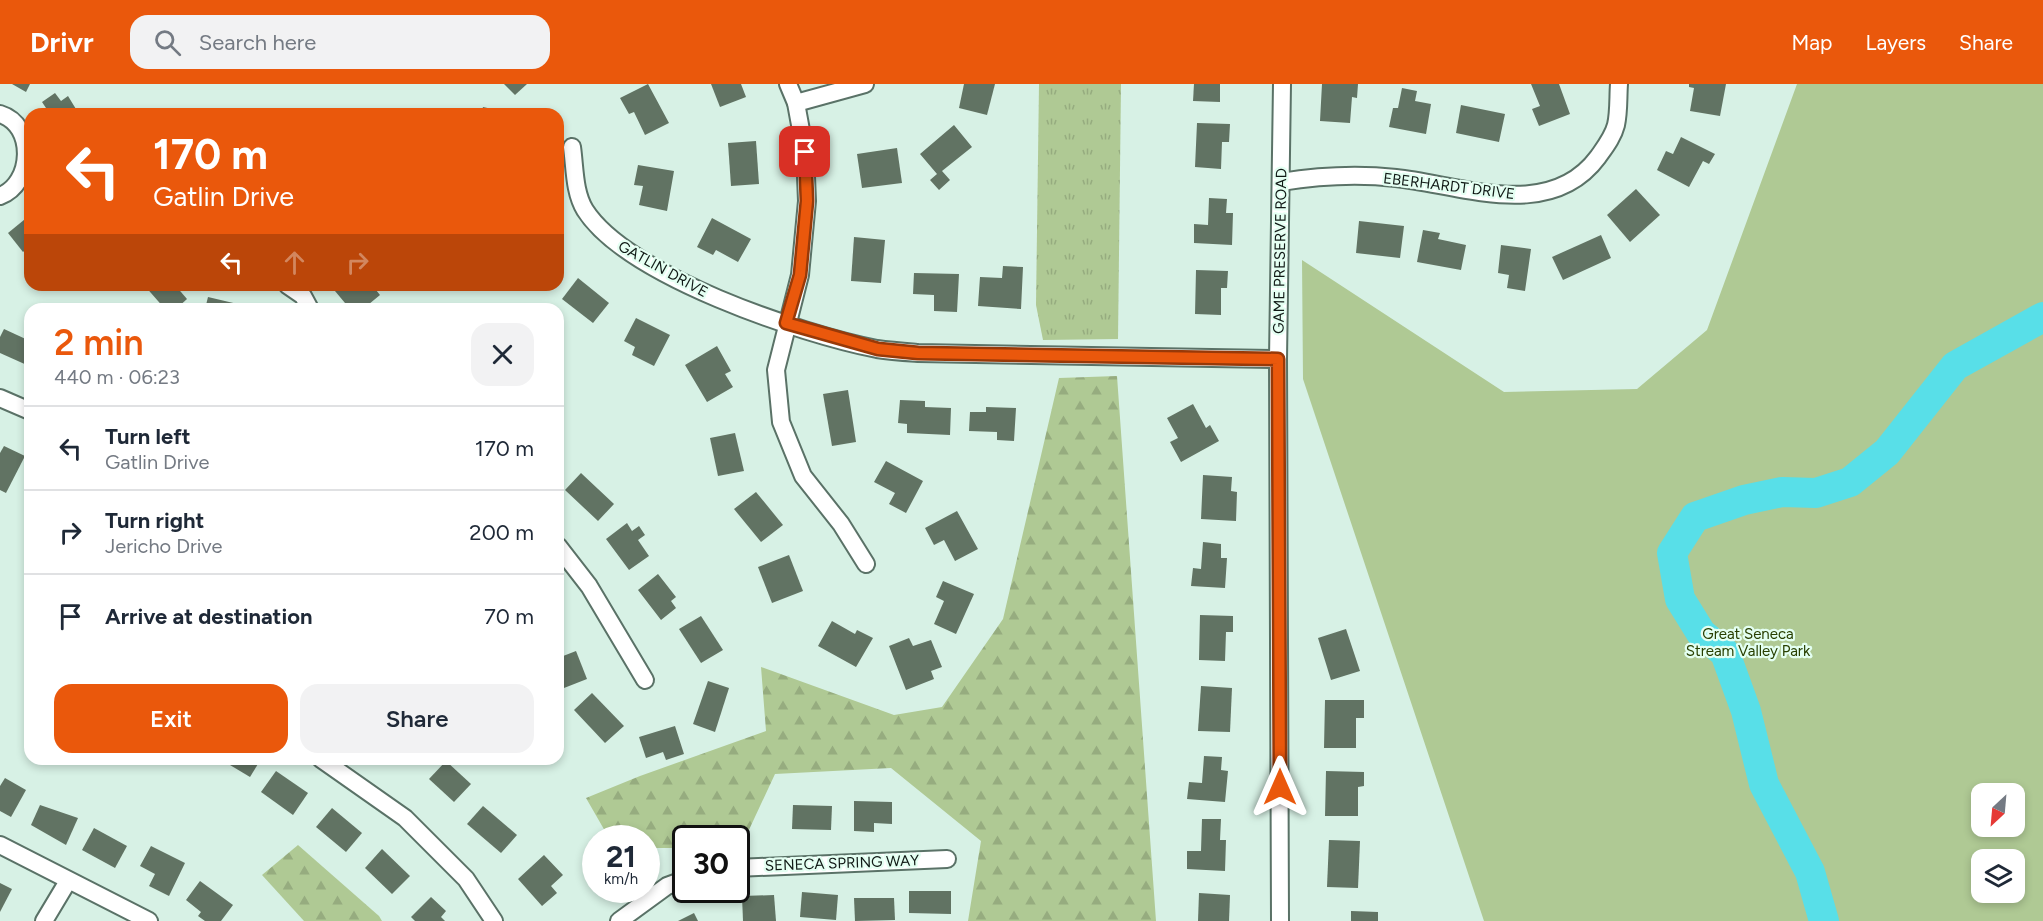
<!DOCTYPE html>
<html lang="en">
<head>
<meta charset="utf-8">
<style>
  :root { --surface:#fff; --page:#f2f2f3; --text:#1f2937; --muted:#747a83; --line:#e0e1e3; --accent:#ea580c }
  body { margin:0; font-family:Figtree,sans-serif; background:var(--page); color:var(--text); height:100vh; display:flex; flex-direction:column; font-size:22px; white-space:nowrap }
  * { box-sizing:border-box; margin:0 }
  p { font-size:20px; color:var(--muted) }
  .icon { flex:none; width:33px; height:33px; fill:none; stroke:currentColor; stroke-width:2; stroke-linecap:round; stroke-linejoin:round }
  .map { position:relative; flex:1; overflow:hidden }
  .side { position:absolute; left:24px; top:219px; width:540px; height:462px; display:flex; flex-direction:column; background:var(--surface); border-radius:18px; box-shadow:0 3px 9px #0003 }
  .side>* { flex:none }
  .top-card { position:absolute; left:24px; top:24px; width:540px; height:183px; border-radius:18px; box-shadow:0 3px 9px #0003; background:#ea580c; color:#fff; overflow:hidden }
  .needle { width:39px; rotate:206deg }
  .fabs { position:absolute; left:1971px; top:699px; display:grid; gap:12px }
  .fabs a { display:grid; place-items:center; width:54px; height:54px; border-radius:12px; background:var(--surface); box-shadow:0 3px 9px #0003; font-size:30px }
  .speed { position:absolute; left:582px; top:741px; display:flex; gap:12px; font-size:30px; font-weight:700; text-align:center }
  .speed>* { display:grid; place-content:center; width:78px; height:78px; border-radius:50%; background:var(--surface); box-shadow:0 3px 9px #0003; line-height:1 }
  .speed small { font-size:15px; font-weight:400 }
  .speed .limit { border:3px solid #111; border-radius:9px; background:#fff; color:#111 }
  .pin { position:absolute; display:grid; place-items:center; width:51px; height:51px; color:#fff; margin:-26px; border-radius:12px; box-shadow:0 3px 9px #0006 }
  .me { position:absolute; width:66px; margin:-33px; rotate:0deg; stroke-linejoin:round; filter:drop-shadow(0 0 4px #0008) }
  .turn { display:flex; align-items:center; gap:21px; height:126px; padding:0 30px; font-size:27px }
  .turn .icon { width:78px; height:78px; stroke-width:2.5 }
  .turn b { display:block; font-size:42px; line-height:51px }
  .lanes { display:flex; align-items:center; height:57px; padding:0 30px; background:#0003; justify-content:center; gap:30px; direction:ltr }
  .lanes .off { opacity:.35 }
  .round { display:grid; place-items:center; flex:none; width:63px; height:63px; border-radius:18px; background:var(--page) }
  .headline { display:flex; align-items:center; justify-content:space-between; height:102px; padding:0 30px }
  h1 { font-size:36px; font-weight:600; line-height:45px; color:var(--accent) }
  .action { display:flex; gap:12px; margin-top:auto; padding:12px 30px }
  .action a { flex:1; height:69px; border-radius:18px; background:var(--accent); color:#fff; font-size:24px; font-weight:600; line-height:69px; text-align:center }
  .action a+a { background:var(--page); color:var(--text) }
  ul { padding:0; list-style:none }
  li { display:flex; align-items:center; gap:18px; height:84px; padding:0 30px; border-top:2px solid var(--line) }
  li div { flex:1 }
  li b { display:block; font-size:22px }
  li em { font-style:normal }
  header { display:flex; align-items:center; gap:36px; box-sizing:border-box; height:84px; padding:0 30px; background:var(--accent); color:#fff }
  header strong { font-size:28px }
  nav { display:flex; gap:33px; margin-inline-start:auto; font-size:21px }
  .search { width:420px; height:54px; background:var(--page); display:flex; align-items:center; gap:15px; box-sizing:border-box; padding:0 21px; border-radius:18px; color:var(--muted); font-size:22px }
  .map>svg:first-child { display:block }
  .grass { fill:url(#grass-tufts) }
  .forest { fill:url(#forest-firs) }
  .park { fill:#afc994; fill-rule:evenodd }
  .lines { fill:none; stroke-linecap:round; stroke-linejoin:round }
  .river { stroke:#58dfe8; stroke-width:30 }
  .building { fill:#617363 }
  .minor-casing { stroke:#5a7267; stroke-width:20 }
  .minor { stroke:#fff; stroke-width:16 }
  .route-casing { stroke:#983908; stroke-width:15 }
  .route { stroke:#ea580c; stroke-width:10 }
  .labels { text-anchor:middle; stroke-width:4.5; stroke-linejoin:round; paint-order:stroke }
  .street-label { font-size:15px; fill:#101915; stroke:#e4fff2 }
  .park-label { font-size:15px; fill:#283f01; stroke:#e4fff2 }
</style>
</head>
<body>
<header>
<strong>Drivr</strong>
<div class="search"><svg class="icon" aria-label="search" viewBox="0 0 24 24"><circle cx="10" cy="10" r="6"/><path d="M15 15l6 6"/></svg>Search here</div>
<nav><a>Map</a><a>Layers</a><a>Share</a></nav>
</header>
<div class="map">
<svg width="2043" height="837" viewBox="0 0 2043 837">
  <defs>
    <pattern id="grass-tufts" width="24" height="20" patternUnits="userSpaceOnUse" patternTransform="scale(1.5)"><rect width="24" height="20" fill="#afc994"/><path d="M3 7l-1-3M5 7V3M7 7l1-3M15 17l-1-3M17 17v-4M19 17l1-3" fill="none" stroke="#96ac7f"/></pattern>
    <pattern id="forest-firs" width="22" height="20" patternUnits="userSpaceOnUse" patternTransform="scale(1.5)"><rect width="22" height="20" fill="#afc994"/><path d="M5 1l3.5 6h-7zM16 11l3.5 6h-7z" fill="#96ac7f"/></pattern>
  </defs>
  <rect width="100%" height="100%" fill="#d7f1e5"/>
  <path class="grass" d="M 1039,0 L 1121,0 L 1118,255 L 1043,256 L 1036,221 Z"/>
  <g class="forest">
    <path d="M 1117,292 L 1156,837 L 968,837 L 981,757 L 891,684 L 775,690 L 741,763 L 737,763 L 736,754 L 686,754 L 685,764 L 647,764 L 646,754 L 609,754 L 586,714 L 640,692 L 766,647 L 761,583 L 894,631 L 942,623 L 1003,535 L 1059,294 Z"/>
    <path d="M 298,761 L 379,832 L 382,837 L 304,837 L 262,791 Z"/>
  </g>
  <path class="park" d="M 1797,0 L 2043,0 L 2043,837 L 1484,837 L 1303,295 L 1302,176 L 1504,308 L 1637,305 L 1707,246 ZM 1982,710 L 2014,710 L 2014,742 L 1982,742 ZM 1982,776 L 2014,776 L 2014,808 L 1982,808 Z"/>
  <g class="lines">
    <path class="river" d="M 1824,837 L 1810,788 L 1764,700 L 1746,627 L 1725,569 L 1701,549 L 1680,515 L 1672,469 L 1695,433 L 1744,416 L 1782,408 L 1816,409 L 1850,398 L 1887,368 L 1955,282 L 2043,233"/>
  </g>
  <g class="building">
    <path d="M 12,0 L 30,0 L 26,8 Z"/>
    <path d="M 504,0 L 527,0 L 515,11 Z"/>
    <path d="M 648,0 L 669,39 L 645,51 L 634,28 L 629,30 L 620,14 Z"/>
    <path d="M 711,0 L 741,0 L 746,13 L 720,23 Z"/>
    <path d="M 964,0 L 995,0 L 987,31 L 959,24 Z"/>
    <path d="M 1194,0 L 1220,0 L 1220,18 L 1193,17 Z"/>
    <path d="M 1322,0 L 1358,0 L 1357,14 L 1352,13 L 1350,39 L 1320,37 Z"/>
    <path d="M 1531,0 L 1559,0 L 1570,30 L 1539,42 L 1532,25 L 1540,22 Z"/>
    <path d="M 1689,0 L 1726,0 L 1720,32 L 1690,27 L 1694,4 L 1689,3 Z"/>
    <path d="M 1402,4 L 1417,7 L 1415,17 L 1431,20 L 1426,50 L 1389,43 L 1393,24 L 1398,24 Z"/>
    <path d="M 55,9 L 61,17 L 68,12 L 79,30 L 50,30 L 42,18 Z"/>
    <path d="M 1461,21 L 1505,30 L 1499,58 L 1456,49 Z"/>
    <path d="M 483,23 L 510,29 L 510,30 L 481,30 Z"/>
    <path d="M 1197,39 L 1230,40 L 1229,58 L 1222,58 L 1221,85 L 1195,83 Z"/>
    <path d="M 954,41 L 972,63 L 942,87 L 950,96 L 939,106 L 930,96 L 937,90 L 920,70 Z"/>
    <path d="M 1681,53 L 1715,70 L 1709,80 L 1703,77 L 1689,103 L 1657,86 L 1666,67 L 1673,70 Z"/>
    <path d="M 756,57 L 759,100 L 731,102 L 728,59 Z"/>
    <path d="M 897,64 L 902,99 L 862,104 L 857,70 Z"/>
    <path d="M 638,81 L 674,87 L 667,127 L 639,121 L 643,102 L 634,101 Z"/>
    <path d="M 1636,105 L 1660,131 L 1630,158 L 1607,131 Z"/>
    <path d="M 1209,114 L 1227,115 L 1226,129 L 1233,129 L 1232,161 L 1194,159 L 1194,140 L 1208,141 Z"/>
    <path d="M 30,131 L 30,162 L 23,168 L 8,149 Z"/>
    <path d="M 712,134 L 751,155 L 738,178 L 716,166 L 713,171 L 697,163 Z"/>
    <path d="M 1359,137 L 1404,142 L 1400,174 L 1356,169 Z"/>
    <path d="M 1423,146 L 1440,149 L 1438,155 L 1466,161 L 1461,186 L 1417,178 Z"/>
    <path d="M 1601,151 L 1611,174 L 1563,196 L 1552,173 Z"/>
    <path d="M 854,153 L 885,156 L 881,199 L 851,197 Z"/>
    <path d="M 1501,161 L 1531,165 L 1525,207 L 1507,204 L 1509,191 L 1498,189 Z"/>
    <path d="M 1003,182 L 1023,183 L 1021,225 L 978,222 L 980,193 L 1002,194 Z"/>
    <path d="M 1196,186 L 1228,187 L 1227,204 L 1221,204 L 1221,231 L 1195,230 Z"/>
    <path d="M 914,189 L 959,190 L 957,228 L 934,227 L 934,211 L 913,210 Z"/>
    <path d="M 578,194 L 609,219 L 593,239 L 562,215 Z"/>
    <path d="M 144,201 L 175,201 L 187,215 L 176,225 L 165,225 Z"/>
    <path d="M 330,201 L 360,201 L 363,205 L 372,201 L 380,211 L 363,225 L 350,225 Z"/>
    <path d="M 208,213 L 246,222 L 245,225 L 205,225 Z"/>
    <path d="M 636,234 L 670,251 L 654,282 L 632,271 L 635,263 L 624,257 Z"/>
    <path d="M 4,245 L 30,257 L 29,282 L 0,269 L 0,253 Z"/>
    <path d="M 717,262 L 731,287 L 725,290 L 733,303 L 707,318 L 685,281 Z"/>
    <path d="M 848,306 L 856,358 L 832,362 L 823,310 Z"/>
    <path d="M 900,316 L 925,317 L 925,323 L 951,324 L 950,351 L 907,349 L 907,340 L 898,339 Z"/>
    <path d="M 1193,320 L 1206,344 L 1210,341 L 1219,357 L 1181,378 L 1170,358 L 1178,354 L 1167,334 Z"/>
    <path d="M 986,323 L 1016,324 L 1014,357 L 997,356 L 997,348 L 969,347 L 970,328 L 986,328 Z"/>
    <path d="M 735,349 L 744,387 L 718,392 L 710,354 Z"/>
    <path d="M 4,362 L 25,372 L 6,409 L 0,406 L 0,369 Z"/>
    <path d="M 886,377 L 923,397 L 906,429 L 889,420 L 895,409 L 874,398 Z"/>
    <path d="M 581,389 L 614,420 L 598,437 L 565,406 Z"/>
    <path d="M 1203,391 L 1232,393 L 1231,407 L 1237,408 L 1236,437 L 1201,435 Z"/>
    <path d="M 756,408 L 783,441 L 761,458 L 734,425 Z"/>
    <path d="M 957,427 L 978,465 L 955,477 L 944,456 L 934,461 L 925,444 Z"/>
    <path d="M 627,439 L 632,447 L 639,442 L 645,451 L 638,456 L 649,472 L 629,486 L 606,455 Z"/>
    <path d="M 1203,458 L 1221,460 L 1221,474 L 1227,474 L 1225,504 L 1191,502 L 1193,484 L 1201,485 Z"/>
    <path d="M 789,471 L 803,507 L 772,519 L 758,483 Z"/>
    <path d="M 658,490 L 676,513 L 671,517 L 676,524 L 661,536 L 638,506 Z"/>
    <path d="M 943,497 L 974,510 L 956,550 L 934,540 L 944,517 L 936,513 Z"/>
    <path d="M 1200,531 L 1233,532 L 1233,548 L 1226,548 L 1225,577 L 1199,576 Z"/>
    <path d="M 701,532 L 723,566 L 701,579 L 679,545 Z"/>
    <path d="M 832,537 L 855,550 L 857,546 L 873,554 L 856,583 L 818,562 Z"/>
    <path d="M 1346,545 L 1360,587 L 1331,596 L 1318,554 Z"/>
    <path d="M 909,554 L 913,562 L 931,556 L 942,583 L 931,587 L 934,595 L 906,606 L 889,562 Z"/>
    <path d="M 576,567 L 587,595 L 564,604 L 558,589 L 558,574 Z"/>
    <path d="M 708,597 L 729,604 L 715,648 L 693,640 Z"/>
    <path d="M 1201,602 L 1232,604 L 1230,648 L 1198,647 Z"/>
    <path d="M 592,609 L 624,642 L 605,659 L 574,626 Z"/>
    <path d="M 1325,616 L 1364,616 L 1364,634 L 1356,634 L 1356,664 L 1324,664 Z"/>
    <path d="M 675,642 L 684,670 L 666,676 L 663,668 L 646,674 L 639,653 Z"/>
    <path d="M 1204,672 L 1222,673 L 1221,686 L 1228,687 L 1225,718 L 1187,715 L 1189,698 L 1202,699 Z"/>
    <path d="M 220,675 L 261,675 L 250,693 Z"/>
    <path d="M 446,677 L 471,700 L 454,718 L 429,695 Z"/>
    <path d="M 276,687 L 308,709 L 293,731 L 261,708 Z"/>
    <path d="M 1326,687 L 1364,688 L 1364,702 L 1358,703 L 1358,732 L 1325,732 Z"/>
    <path d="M 5,694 L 26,706 L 11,733 L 0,727 L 0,702 Z"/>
    <path d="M 854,717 L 892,718 L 892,740 L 874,739 L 874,748 L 854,747 Z"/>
    <path d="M 40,721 L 78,734 L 66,761 L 31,741 Z"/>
    <path d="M 793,721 L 832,722 L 831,746 L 792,745 Z"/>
    <path d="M 483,722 L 517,751 L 501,769 L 467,740 Z"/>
    <path d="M 332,724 L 362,749 L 346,768 L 316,743 Z"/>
    <path d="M 1202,735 L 1221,735 L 1220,756 L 1226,756 L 1225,787 L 1187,785 L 1187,767 L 1201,767 Z"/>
    <path d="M 94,744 L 127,762 L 115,784 L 82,766 Z"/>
    <path d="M 1329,756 L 1360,757 L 1358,804 L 1327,803 Z"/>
    <path d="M 151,762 L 185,779 L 169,812 L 149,802 L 155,790 L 140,782 Z"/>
    <path d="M 382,765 L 410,792 L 392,810 L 365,784 Z"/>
    <path d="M 544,771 L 563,791 L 551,802 L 557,809 L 542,822 L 518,795 Z"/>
    <path d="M 200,797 L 233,821 L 221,837 L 205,837 L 198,832 L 201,828 L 186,816 Z"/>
    <path d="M 0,799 L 12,805 L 0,828 Z"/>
    <path d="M 909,807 L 951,807 L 951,830 L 909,829 Z"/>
    <path d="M 802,808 L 838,811 L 836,836 L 800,833 Z"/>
    <path d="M 1199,809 L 1230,811 L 1229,837 L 1198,837 Z"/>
    <path d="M 774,811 L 776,837 L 743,837 L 742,812 Z"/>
    <path d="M 431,813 L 446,827 L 441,833 L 445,837 L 415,837 L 411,833 Z"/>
    <path d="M 854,814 L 894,814 L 895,836 L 855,837 Z"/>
    <path d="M 1351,827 L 1378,828 L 1378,837 L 1351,837 Z"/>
    <path d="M 694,829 L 698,837 L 678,837 Z"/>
  </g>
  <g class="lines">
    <defs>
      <g id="minor">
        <path d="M 788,0 L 796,19 L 805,68 L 807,117 L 800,191 L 776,286 L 781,338 L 803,392 L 841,440 L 866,480"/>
        <path d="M 796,19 L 865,0"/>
        <path d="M 0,30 C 36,41 33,100 0,112"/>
        <path d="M 572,63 C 575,84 574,108 585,126 C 627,192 801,250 877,265 C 891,267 905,268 918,269 L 1278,275"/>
        <path d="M 1281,98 C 1318,92 1359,90 1396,94 C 1461,101 1550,138 1598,73 C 1605,63 1613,53 1616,41 C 1619,28 1618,13 1619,0"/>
        <path d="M 287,201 L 303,212 L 310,225"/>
        <path d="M 0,314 L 30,327"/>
        <path d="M 558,462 L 589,502 L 645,596"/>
        <path d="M 321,675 L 405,734 L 466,795 L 494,837"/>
        <path d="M 0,761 L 149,837"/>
        <path d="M 736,784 L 947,775"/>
        <path d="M 44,837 L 68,797"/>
        <path d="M 619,837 L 667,802 L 686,795"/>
        <path d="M 1280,837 L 1278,275 L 1282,0"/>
      </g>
    </defs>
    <use href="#minor" class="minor-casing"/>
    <use href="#minor" class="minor"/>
  </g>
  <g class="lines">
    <defs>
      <path id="route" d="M 805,68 L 807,117 L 800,191 L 786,239 L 878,265 L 918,269 L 1278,275 L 1280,703"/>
    </defs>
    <use href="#route" class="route-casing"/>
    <use href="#route" class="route"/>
  </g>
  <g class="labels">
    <g class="street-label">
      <text transform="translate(1449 102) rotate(7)" y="5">EBERHARDT DRIVE</text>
      <text transform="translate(1280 167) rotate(-89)" y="5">GAME PRESERVE ROAD</text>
      <text transform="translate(663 185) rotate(29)" y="5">GATLIN DRIVE</text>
      <text transform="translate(842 779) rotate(-2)" y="5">SENECA SPRING WAY</text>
    </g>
    <g class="park-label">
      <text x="1748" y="555">Great Seneca<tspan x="1748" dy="17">Stream Valley Park</tspan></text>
    </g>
  </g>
</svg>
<div class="fabs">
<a><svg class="needle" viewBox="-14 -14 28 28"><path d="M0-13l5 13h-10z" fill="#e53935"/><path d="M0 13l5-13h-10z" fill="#747a83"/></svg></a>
<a><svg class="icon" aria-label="layers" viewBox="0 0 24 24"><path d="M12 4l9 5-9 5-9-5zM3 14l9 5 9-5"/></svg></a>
</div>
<div class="speed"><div>21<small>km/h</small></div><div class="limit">30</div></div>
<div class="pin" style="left:805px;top:68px;background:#d93025"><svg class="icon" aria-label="arrive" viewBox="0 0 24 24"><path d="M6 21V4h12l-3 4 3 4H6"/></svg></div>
<svg class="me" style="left:1280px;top:703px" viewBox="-20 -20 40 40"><path d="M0-17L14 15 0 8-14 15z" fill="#ea580c" stroke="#fff" stroke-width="4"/></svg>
<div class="top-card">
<div class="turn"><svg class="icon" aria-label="left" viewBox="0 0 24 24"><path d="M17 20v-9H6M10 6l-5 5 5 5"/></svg><div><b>170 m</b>Gatlin Drive</div></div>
<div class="lanes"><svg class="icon" aria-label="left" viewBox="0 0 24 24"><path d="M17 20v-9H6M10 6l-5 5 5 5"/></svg><svg class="icon off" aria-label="ahead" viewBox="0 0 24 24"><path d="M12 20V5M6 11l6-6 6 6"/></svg><svg class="icon off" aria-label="right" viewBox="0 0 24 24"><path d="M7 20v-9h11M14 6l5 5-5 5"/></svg></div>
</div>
<section class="side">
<div class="headline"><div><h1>2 min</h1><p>440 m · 06:23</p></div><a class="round"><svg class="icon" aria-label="close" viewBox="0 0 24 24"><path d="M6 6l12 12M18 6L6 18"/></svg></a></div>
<ul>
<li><svg class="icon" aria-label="left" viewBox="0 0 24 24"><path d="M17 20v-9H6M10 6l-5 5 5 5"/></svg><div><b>Turn left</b><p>Gatlin Drive</p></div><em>170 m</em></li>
<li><svg class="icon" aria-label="right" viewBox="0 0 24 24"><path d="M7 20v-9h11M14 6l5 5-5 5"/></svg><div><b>Turn right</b><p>Jericho Drive</p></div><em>200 m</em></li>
<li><svg class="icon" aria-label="arrive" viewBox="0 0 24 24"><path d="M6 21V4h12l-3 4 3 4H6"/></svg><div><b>Arrive at destination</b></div><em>70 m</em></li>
</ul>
<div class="action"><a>Exit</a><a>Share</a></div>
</section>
</div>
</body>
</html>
